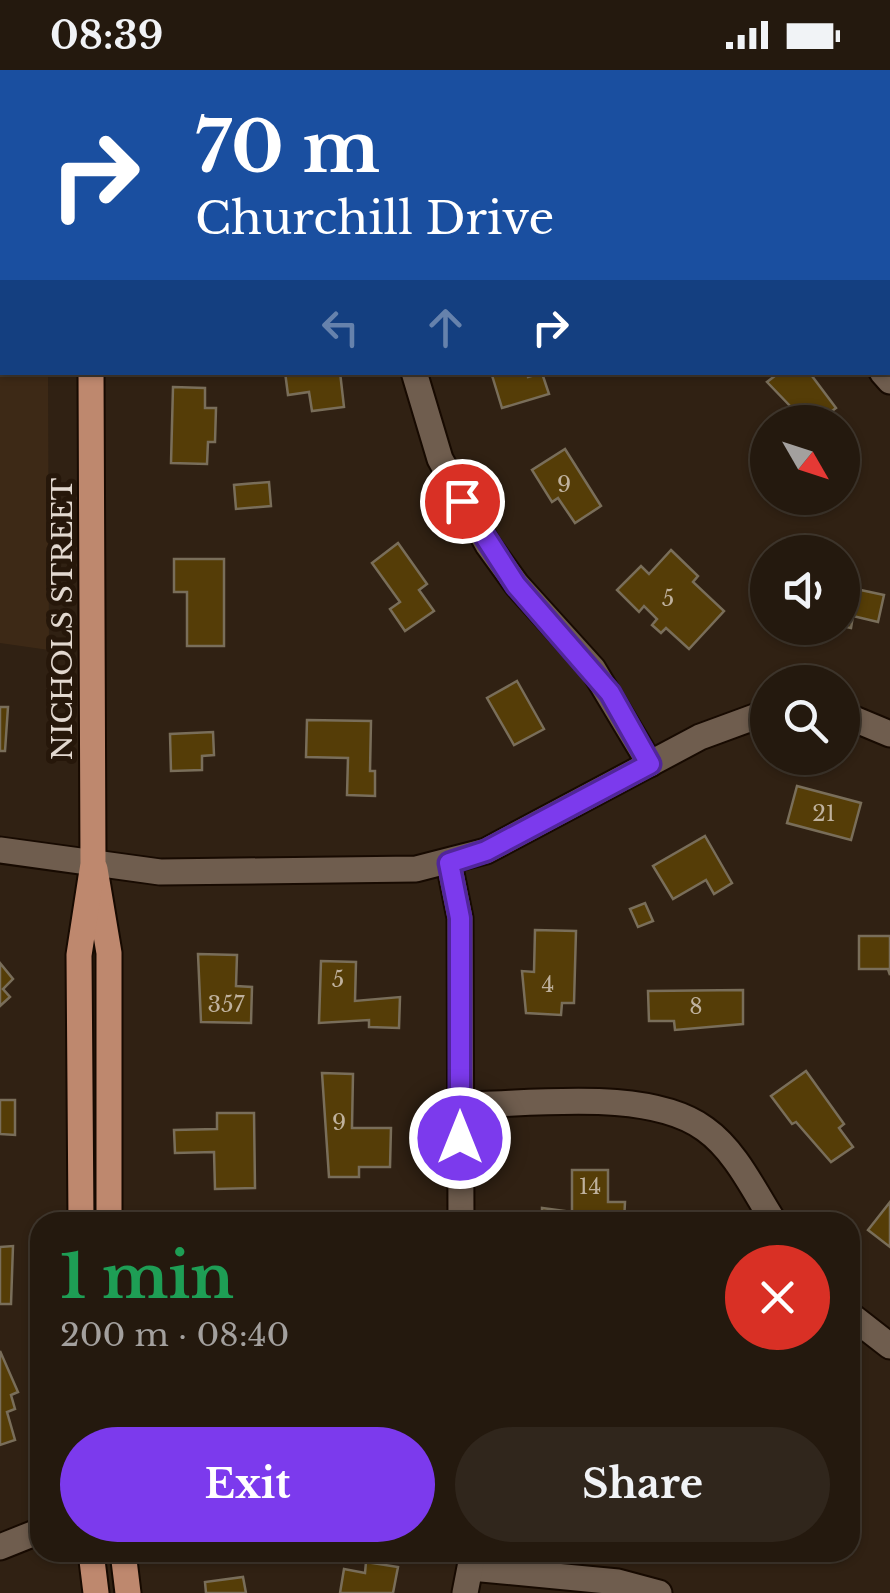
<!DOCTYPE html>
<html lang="en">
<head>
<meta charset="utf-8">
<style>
  :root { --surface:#24190e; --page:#30261c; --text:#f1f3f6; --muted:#a3a09e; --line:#41382e; --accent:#7c3aed }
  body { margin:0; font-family:"Libre Baskerville",serif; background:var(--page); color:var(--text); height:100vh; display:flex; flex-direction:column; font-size:38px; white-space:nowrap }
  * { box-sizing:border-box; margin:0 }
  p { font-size:32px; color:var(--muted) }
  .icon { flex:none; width:55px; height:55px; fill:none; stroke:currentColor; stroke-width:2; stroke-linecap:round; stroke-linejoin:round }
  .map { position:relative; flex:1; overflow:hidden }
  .sheet { position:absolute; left:30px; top:1142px; width:830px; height:350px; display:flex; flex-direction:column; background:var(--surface); border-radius:30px; box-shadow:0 2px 8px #0004,0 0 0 2px var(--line) }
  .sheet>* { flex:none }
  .banner { position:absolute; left:0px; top:0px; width:890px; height:305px; box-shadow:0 2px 8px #0004,0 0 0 2px var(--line); background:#1a4fa0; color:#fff; overflow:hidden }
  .needle { width:65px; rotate:129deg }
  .fabs { position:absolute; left:750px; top:335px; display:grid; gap:20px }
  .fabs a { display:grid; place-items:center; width:110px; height:110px; border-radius:50%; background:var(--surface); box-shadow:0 2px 8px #0004,0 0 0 2px var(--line); font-size:50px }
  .pin { position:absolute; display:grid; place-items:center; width:85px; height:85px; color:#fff; margin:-42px; border:5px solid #fff; border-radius:50%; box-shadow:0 2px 10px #0007 }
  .me { position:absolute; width:110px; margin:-55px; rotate:0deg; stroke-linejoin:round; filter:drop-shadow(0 0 8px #0008) }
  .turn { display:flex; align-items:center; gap:35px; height:210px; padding:0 30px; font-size:45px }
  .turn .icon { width:130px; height:130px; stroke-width:2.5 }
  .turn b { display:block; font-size:70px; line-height:85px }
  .lanes { display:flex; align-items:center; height:95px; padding:0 30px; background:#0003; justify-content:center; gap:50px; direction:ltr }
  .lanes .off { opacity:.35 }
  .round { display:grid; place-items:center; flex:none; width:105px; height:105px; border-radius:52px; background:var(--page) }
  .head { display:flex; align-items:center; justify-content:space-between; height:170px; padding:0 30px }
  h1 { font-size:60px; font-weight:700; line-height:75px; color:#1e9e55 }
  .cta { display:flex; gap:20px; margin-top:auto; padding:20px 30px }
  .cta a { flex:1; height:115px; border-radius:60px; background:var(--accent); color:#fff; font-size:40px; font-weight:700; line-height:115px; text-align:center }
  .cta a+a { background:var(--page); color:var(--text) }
  .status { display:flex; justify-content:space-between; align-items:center; height:70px; padding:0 50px; background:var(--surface); direction:ltr }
  .status svg { height:28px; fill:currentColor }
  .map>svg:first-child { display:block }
  .built { fill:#3d2916 }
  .building { fill:#553d07; stroke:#796e5a; stroke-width:2.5 }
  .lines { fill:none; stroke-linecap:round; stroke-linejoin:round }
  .minor-casing { stroke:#170a01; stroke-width:29 }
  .major-casing { stroke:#170a01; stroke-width:29 }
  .minor { stroke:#6f5d4e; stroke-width:25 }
  .major { stroke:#be886e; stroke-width:25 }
  .route-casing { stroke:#51269a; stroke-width:25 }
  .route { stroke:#7c3aed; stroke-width:18 }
  .labels { text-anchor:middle; stroke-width:10; stroke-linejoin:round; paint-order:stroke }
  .number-label { font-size:22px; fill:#bfb19d }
  .street-label { font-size:28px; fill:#e2d8cf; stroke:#26170a }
</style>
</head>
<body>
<div class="status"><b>08:39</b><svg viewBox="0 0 49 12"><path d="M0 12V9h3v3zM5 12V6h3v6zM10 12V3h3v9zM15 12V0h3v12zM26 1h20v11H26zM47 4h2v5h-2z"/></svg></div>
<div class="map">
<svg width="890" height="1523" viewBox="0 0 890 1523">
  <rect width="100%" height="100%" fill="#302113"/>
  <path class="built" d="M 0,0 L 65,0 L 2,2 L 2,302 L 48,303 L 49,580 L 0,573 Z"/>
  <g class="building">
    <path d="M 285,302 L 340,302 L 344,337 L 312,341 L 309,322 L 288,325 Z"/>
    <path d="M 491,302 L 526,302 L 528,307 L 542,303 L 549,324 L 502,338 Z"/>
    <path d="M 780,302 L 809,302 L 836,338 L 817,352 L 781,352 L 778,348 L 792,338 L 767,312 Z"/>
    <path d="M 173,317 L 205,318 L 205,338 L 216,338 L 215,372 L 208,372 L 207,394 L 171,393 Z"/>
    <path d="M 565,379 L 601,436 L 575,453 L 558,428 L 552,432 L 532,400 Z"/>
    <path d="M 269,412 L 271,436 L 236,439 L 234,415 Z"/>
    <path d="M 398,473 L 427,514 L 419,520 L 434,541 L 405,561 L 390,539 L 400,532 L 372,493 Z"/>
    <path d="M 671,480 L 698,506 L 693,512 L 724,541 L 689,579 L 666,558 L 661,563 L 652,555 L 657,549 L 644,536 L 639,542 L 617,520 L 641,496 L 649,504 Z"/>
    <path d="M 174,489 L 224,489 L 224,576 L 187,576 L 187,522 L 174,522 Z"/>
    <path d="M 842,516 L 884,525 L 878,552 L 853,546 L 851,558 L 842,556 Z"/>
    <path d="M 517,611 L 544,659 L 514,675 L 487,628 Z"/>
    <path d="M 0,637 L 8,637 L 5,681 L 0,681 Z"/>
    <path d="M 307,650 L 371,651 L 370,701 L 375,701 L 375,726 L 347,725 L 348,688 L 306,687 Z"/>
    <path d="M 213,662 L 214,685 L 202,686 L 202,700 L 171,701 L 170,664 Z"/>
    <path d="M 797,716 L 861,733 L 851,770 L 787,753 Z"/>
    <path d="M 705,766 L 732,813 L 714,824 L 706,810 L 673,829 L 653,796 Z"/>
    <path d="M 645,833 L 653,851 L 638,857 L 630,839 Z"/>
    <path d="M 535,860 L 576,861 L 574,933 L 562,933 L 561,945 L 526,943 L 522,901 L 534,902 Z"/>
    <path d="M 859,866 L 890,866 L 890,905 L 888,899 L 859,899 Z"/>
    <path d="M 198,884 L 237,885 L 236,916 L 252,917 L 251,953 L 201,952 Z"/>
    <path d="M 321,891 L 356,892 L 355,931 L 400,927 L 399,958 L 369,957 L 369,950 L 319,953 Z"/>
    <path d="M 0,893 L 13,909 L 3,919 L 10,927 L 0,936 Z"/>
    <path d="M 743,920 L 743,954 L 675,960 L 674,951 L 649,951 L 648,921 Z"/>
    <path d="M 806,1001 L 844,1054 L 839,1058 L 853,1077 L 831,1092 L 796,1052 L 792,1054 L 771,1026 Z"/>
    <path d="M 322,1003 L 353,1004 L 352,1058 L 391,1058 L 390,1097 L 359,1097 L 359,1107 L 329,1107 Z"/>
    <path d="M 0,1030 L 15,1030 L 15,1065 L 0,1064 Z"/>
    <path d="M 217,1043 L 254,1043 L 255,1118 L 215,1119 L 214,1082 L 175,1083 L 174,1060 L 217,1059 Z"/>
    <path d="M 572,1100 L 608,1100 L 608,1132 L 625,1132 L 624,1152 L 542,1152 L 542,1138 L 572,1142 Z"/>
    <path d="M 890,1132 L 890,1177 L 868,1160 Z"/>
    <path d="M 13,1176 L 11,1234 L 0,1234 L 0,1177 Z"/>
    <path d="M 0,1281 L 18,1322 L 11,1325 L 15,1339 L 7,1342 L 15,1370 L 0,1375 Z"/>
    <path d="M 366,1492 L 398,1497 L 393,1523 L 340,1523 L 344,1499 L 365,1503 Z"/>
    <path d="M 243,1507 L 246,1523 L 206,1523 L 205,1512 Z"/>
  </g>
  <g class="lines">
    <defs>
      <g id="minor">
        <path d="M 442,2 L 443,0"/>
        <path d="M 808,2 L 808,0"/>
        <path d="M 414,302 L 440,389 L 488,475 L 517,515 L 593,599 L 650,694"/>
        <path d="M 882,302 L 890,311"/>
        <path d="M 842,644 L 890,664"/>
        <path d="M 0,780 L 160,802 L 416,799 L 486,781 L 700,667 L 768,642"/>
        <path d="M 449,793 L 460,848 L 461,1152"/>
        <path d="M 460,1035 C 529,1035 648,1017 705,1059 C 736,1081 754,1121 774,1152"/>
        <path d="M 850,1245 L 890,1276"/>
        <path d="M 0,1477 L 40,1461"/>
        <path d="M 471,1498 L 618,1512 L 659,1523"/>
        <path d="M 465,1523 L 473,1482"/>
      </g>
      <g id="major">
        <path d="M 108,2 L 109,0"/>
        <path d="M 95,799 L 109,883 L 109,1152"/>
        <path d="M 81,1152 L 79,885 L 93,794 L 91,302"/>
        <path d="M 91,1482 L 96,1523"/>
        <path d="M 123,1482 L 128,1523"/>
      </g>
    </defs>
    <use href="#minor" class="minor-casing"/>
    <use href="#major" class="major-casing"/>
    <use href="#minor" class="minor"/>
    <use href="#major" class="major"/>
  </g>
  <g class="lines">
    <defs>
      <path id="route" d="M 460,1068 L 460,848 L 449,793 L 486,781 L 650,694 L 610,623 L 516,515 L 462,431"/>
    </defs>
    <use href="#route" class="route-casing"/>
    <use href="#route" class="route"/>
  </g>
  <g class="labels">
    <g class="number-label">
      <text x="564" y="422">9</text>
      <text x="668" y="536">5</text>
      <text x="824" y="751">21</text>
      <text x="338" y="917">5</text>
      <text x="548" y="922">4</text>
      <text x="226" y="942">357</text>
      <text x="696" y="944">8</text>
      <text x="339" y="1060">9</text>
      <text x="590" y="1124">14</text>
    </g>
    <g class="street-label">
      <text transform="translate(62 549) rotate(-90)" y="10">NICHOLS STREET</text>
    </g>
  </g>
</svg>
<div class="fabs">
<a><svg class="needle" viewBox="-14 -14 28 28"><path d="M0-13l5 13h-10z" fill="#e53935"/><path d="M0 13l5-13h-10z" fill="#a3a09e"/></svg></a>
<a><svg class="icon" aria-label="sound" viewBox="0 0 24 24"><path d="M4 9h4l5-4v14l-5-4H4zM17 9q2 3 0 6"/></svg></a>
<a><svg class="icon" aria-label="search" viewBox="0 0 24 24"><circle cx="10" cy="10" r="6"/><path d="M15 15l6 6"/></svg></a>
</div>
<div class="pin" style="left:462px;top:431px;background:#d93025"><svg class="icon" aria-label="arrive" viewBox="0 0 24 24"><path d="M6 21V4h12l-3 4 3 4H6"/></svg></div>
<svg class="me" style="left:460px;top:1068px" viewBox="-20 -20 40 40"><circle r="17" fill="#7c3aed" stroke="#fff" stroke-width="3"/><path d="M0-11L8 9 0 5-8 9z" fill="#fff"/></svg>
<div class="banner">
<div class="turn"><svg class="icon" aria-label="right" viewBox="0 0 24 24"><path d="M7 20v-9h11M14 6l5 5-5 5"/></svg><div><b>70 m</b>Churchill Drive</div></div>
<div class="lanes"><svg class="icon off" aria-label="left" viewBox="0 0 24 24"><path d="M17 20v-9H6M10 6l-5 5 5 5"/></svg><svg class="icon off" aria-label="ahead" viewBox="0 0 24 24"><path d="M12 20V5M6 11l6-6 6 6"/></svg><svg class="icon" aria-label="right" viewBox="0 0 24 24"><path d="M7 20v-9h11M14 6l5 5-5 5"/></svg></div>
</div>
<section class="sheet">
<div class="head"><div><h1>1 min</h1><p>200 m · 08:40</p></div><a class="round" style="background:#d93025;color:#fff"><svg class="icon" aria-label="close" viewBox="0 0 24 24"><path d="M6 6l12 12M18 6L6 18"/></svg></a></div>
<div class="cta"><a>Exit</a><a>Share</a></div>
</section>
</div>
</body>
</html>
